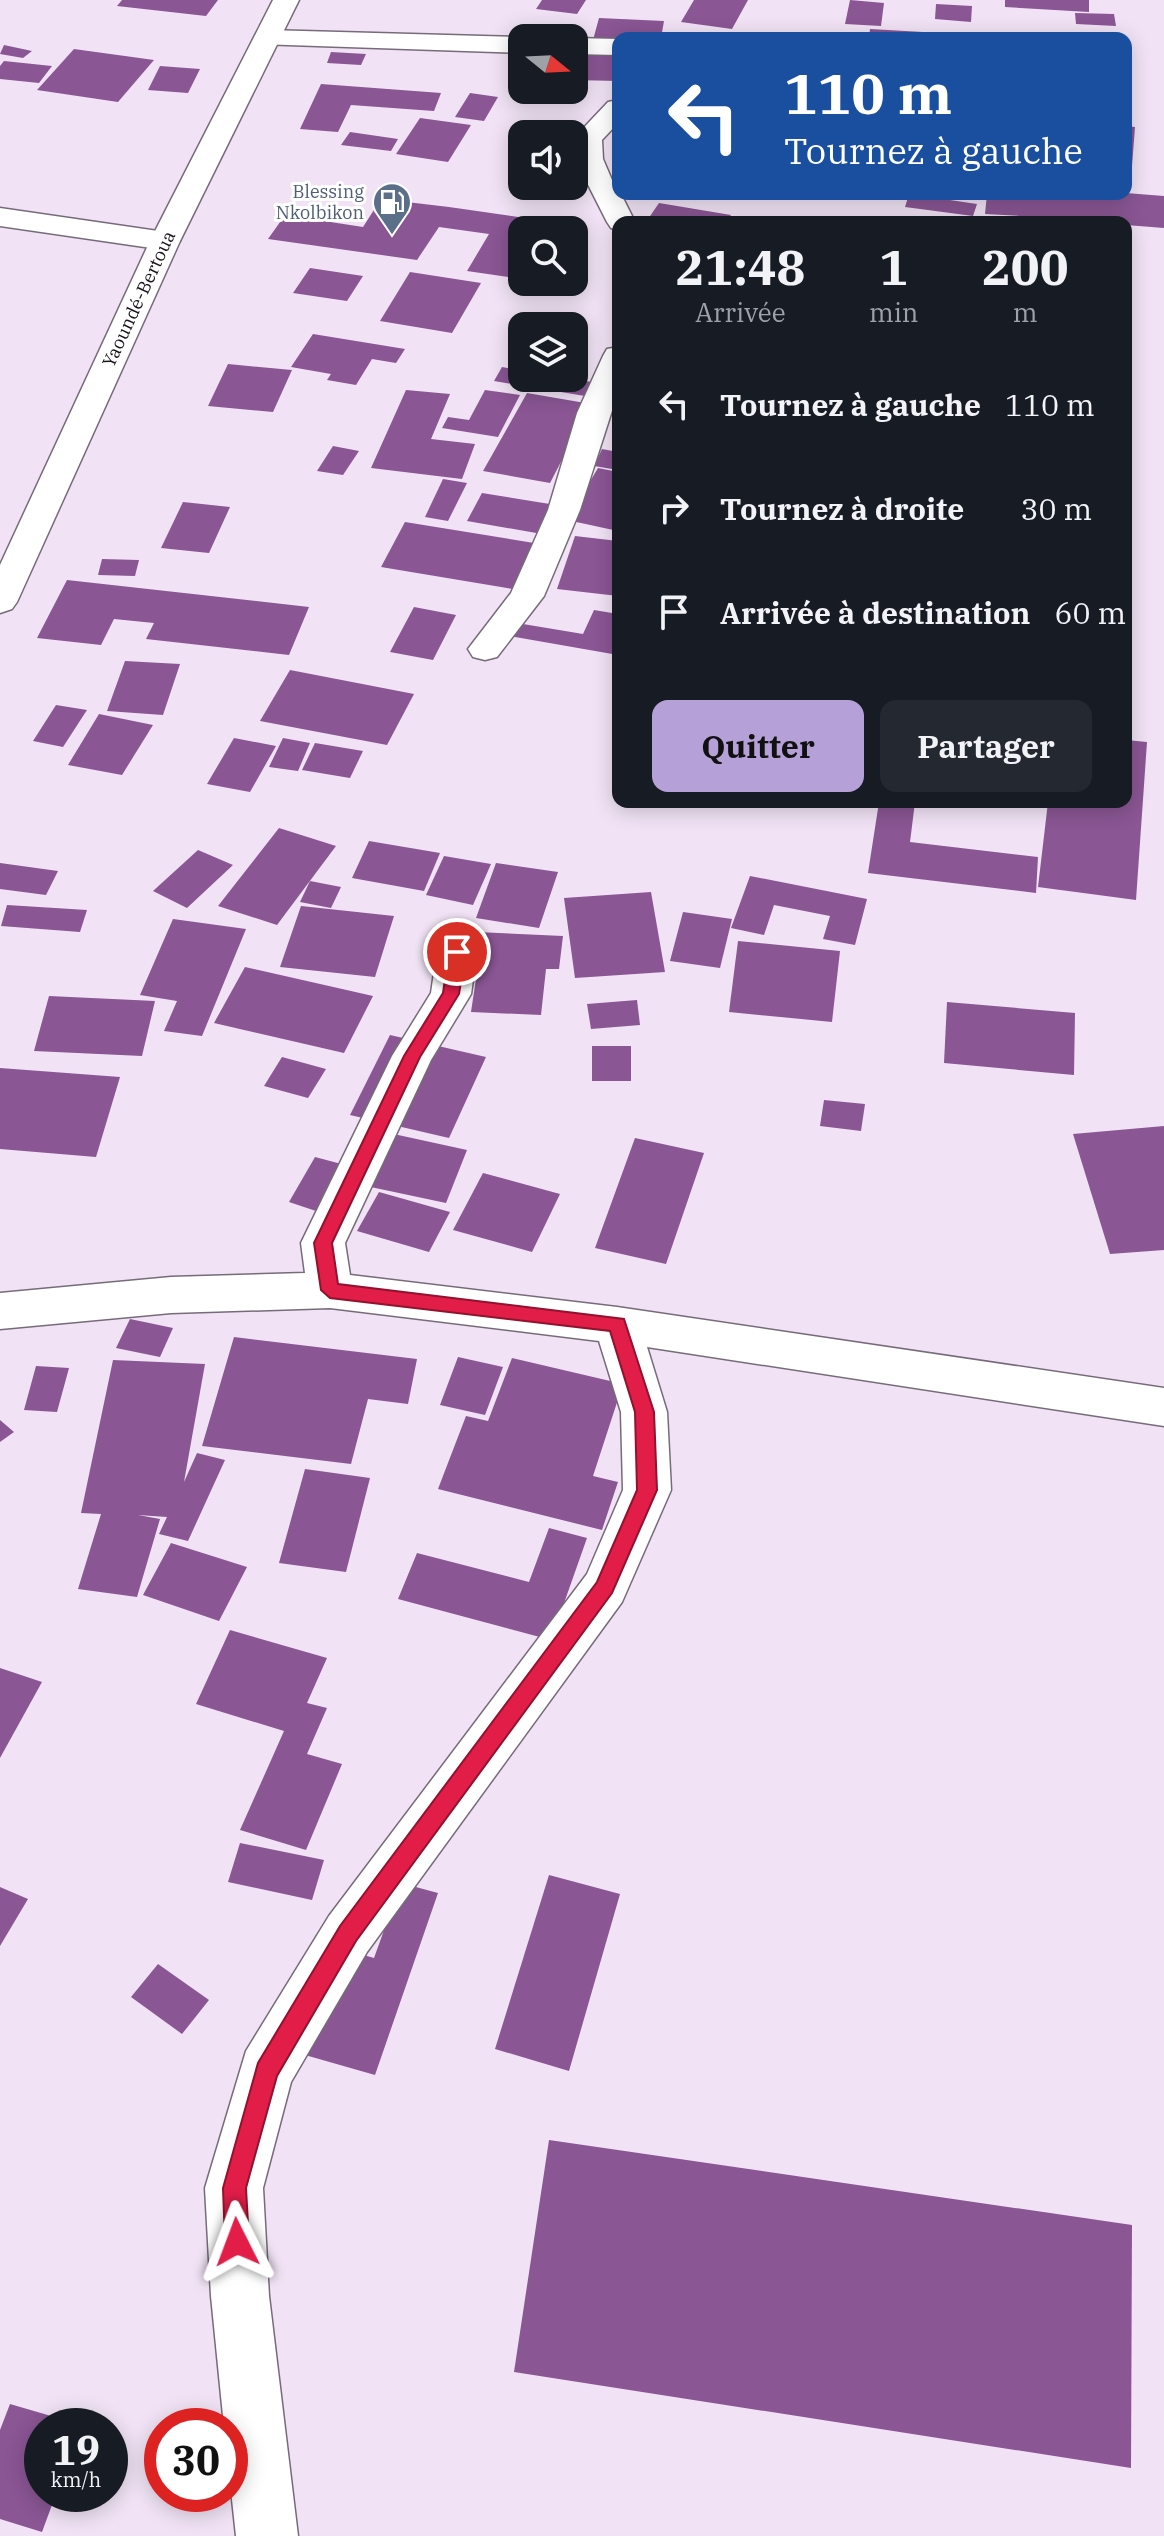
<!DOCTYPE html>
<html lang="fr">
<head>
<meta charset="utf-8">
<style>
  :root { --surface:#171b24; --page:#242831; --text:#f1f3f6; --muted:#9ea1a6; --accent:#b5a1d8 }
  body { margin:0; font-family:"IBM Plex Serif",serif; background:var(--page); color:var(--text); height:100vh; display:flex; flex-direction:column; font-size:30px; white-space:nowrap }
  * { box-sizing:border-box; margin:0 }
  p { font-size:26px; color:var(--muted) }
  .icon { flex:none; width:44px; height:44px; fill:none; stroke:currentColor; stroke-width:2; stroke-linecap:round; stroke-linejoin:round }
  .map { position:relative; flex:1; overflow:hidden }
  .side { position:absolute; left:612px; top:216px; width:520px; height:592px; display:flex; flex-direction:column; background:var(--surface); border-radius:16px; box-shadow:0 4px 20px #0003 }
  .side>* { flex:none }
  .guide { position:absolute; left:612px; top:32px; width:520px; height:168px; border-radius:16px; box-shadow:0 4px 20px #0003; background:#1a4fa0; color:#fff; overflow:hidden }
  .needle { width:52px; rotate:108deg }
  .fabs { position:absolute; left:508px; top:24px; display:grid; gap:16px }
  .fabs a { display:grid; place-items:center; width:80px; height:80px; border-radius:16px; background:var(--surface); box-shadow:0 4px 20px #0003; font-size:40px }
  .speed { position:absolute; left:24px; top:2408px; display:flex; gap:16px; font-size:40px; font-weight:700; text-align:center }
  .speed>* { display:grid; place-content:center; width:104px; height:104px; border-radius:50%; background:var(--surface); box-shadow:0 4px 20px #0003; line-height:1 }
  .speed small { font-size:20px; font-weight:400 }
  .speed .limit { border:12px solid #d22; background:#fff; color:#111 }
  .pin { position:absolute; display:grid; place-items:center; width:68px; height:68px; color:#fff; margin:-34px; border:4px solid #fff; border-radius:50%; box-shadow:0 2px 8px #0007 }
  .me { position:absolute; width:88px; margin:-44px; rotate:357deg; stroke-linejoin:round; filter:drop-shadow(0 0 6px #0008) }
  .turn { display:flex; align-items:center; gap:28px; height:168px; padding:0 40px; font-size:36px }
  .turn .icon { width:104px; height:104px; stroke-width:2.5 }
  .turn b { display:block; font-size:56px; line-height:68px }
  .eta { display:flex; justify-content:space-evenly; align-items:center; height:136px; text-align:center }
  .eta b { font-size:48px; font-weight:700; line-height:56px }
  .action { display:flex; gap:16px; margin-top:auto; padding:16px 40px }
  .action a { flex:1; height:92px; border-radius:16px; background:var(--accent); color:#111; font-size:32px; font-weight:700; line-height:92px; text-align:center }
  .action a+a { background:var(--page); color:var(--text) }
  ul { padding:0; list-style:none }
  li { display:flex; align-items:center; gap:24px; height:104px; padding:0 40px }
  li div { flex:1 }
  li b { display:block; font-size:30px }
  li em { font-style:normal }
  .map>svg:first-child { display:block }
  .building { fill:#8a5694 }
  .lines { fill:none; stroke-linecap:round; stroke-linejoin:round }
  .minor-casing { stroke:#776b7a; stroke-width:3 }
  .trunk-casing { stroke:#776b7a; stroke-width:3 }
  .minor { fill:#fff; fill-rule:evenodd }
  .trunk { fill:#fff; fill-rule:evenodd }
  .route { fill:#e11d48; stroke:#92132f; stroke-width:2 }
  .labels { text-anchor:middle; stroke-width:6; stroke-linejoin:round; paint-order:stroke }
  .far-service-label { font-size:18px; fill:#4e5e75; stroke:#fff; text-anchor:end }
  .far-street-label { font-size:18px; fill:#181319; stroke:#fff }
</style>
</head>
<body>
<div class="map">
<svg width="1164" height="2536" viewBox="0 0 1164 2536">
  <rect width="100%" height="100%" fill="#f1e3f5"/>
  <g class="building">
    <path d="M 122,0 L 218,0 L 206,16 L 117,6 Z"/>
    <path d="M 542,0 L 586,0 L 577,14 L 536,9 Z"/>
    <path d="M 694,0 L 748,0 L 732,29 L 681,22 Z"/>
    <path d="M 850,0 L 884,3 L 881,26 L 845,24 Z"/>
    <path d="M 1005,0 L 1089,0 L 1089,12 L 1005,7 Z"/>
    <path d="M 936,4 L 972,6 L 971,22 L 935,19 Z"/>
    <path d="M 1075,13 L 1114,14 L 1116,26 L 1076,24 Z"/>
    <path d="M 599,18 L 664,21 L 661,38 L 593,40 Z"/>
    <path d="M 870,29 L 923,32 L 923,38 L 869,38 Z"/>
    <path d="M 4,45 L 32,51 L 23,58 L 0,54 Z"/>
    <path d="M 74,49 L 154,60 L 118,102 L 37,90 Z"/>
    <path d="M 517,51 L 522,52 L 522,79 L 513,79 Z"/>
    <path d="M 331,52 L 366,54 L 361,65 L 327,63 Z"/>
    <path d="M 574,53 L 618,54 L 618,81 L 574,80 Z"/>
    <path d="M 4,61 L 52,66 L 39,83 L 0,79 L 0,66 Z"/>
    <path d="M 160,66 L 200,69 L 188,93 L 148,90 Z"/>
    <path d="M 321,84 L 441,93 L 434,111 L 351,105 L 338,132 L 300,129 Z"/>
    <path d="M 470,93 L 498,97 L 484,121 L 455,117 Z"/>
    <path d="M 420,118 L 471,125 L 448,162 L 396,154 Z"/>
    <path d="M 1126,126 L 1135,127 L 1132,166 L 1126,166 Z"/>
    <path d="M 350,132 L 398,139 L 391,151 L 341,145 Z"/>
    <path d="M 1126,193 L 1164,196 L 1164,228 L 1126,225 L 1126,222 L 985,214 L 987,194 Z"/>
    <path d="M 909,194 L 977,204 L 973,216 L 905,207 Z"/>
    <path d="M 381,199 L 449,207 L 581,226 L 574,239 L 574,230 L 522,230 L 522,279 L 467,271 L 489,234 L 439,227 L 417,260 L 268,239 L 285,215 L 363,227 Z"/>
    <path d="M 659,203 L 731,215 L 726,222 L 646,222 Z"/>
    <path d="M 310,268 L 363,276 L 347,301 L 293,293 Z"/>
    <path d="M 410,272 L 481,283 L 452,333 L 380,321 Z"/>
    <path d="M 313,334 L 405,349 L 396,363 L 372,359 L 356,385 L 327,380 L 331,374 L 291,367 Z"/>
    <path d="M 228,364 L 292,370 L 273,412 L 208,406 Z"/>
    <path d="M 502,367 L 522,371 L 522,378 L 567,378 L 592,382 L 585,396 L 494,381 Z"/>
    <path d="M 406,390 L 450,394 L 431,439 L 475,444 L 462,479 L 371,468 Z"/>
    <path d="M 485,390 L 520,395 L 498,437 L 442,428 L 448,417 L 469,420 Z"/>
    <path d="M 527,393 L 591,404 L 550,483 L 483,471 Z"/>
    <path d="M 333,446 L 359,451 L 343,475 L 317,471 Z"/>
    <path d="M 602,449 L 618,452 L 618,470 L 594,466 Z"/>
    <path d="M 598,468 L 618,472 L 618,531 L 567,520 Z"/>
    <path d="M 443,479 L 467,483 L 448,521 L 425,517 Z"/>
    <path d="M 482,493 L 556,505 L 542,534 L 467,521 Z"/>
    <path d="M 183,502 L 230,507 L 209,553 L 161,548 Z"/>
    <path d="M 405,522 L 534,543 L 513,589 L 381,567 Z"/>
    <path d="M 575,536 L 618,541 L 618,596 L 557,589 Z"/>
    <path d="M 102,559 L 139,560 L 135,576 L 98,575 Z"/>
    <path d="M 67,580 L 309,607 L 289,655 L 146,639 L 154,623 L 114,619 L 101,645 L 37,638 Z"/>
    <path d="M 414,607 L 456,615 L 433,660 L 390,652 Z"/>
    <path d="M 594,610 L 618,614 L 618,655 L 504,635 L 511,622 L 583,634 Z"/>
    <path d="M 125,661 L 180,664 L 163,715 L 107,711 Z"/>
    <path d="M 290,670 L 414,694 L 387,745 L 260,721 Z"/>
    <path d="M 56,705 L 87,710 L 63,747 L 33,741 Z"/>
    <path d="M 99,714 L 153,725 L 122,775 L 68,765 Z"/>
    <path d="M 234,738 L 276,746 L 250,792 L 207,784 Z"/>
    <path d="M 283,738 L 310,743 L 298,771 L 269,767 Z"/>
    <path d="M 1126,740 L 1147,742 L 1136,900 L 1038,887 L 1048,802 L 1126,802 Z"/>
    <path d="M 315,743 L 363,751 L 350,778 L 302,770 Z"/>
    <path d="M 879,802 L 915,802 L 910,842 L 1038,857 L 1036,893 L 868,873 Z"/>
    <path d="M 279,828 L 336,846 L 277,925 L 218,906 Z"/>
    <path d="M 369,841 L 440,853 L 424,891 L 352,878 Z"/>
    <path d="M 198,850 L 233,865 L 187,908 L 153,891 Z"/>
    <path d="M 444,856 L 491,864 L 473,905 L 426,895 Z"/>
    <path d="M 0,863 L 58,871 L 46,895 L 0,889 Z"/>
    <path d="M 496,863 L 558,872 L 539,928 L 476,918 Z"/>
    <path d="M 750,876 L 867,899 L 855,945 L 823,939 L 830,916 L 774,905 L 764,935 L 731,928 Z"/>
    <path d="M 310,881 L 341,887 L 331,908 L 300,902 Z"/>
    <path d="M 651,892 L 665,972 L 575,978 L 564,898 Z"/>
    <path d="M 7,905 L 87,910 L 80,932 L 1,926 Z"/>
    <path d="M 301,906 L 394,916 L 375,977 L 280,967 Z"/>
    <path d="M 683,912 L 732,919 L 720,968 L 670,961 Z"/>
    <path d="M 173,919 L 246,929 L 202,1036 L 164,1031 L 177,1001 L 140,995 Z"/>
    <path d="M 432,930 L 563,936 L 559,969 L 546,969 L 541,1015 L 471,1012 L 479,959 L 428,957 Z"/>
    <path d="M 738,941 L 840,951 L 832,1022 L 729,1012 Z"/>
    <path d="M 245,967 L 373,996 L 344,1053 L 214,1023 Z"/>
    <path d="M 49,996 L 155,1001 L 142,1056 L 34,1051 Z"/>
    <path d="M 637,1000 L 640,1025 L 591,1029 L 587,1004 Z"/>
    <path d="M 947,1002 L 1075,1013 L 1074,1075 L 944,1063 Z"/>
    <path d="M 390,1035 L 486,1057 L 449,1138 L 350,1115 Z"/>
    <rect x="592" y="1046" width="39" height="35"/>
    <path d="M 282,1057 L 326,1069 L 308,1098 L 264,1086 Z"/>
    <path d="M 0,1068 L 120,1077 L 96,1157 L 0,1149 Z"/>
    <path d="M 824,1100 L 865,1104 L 861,1131 L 820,1126 Z"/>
    <path d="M 1164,1126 L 1164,1250 L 1110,1254 L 1073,1134 Z"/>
    <path d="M 389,1133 L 467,1150 L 446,1203 L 366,1186 Z"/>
    <path d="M 635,1138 L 704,1153 L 666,1264 L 595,1248 Z"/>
    <path d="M 315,1157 L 349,1166 L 322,1213 L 289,1202 Z"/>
    <path d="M 483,1173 L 560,1194 L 532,1252 L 453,1230 Z"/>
    <path d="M 379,1192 L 450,1212 L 429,1252 L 357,1231 Z"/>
    <path d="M 130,1319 L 173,1328 L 160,1357 L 116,1348 Z"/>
    <path d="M 234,1337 L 417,1359 L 408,1404 L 368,1399 L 351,1464 L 202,1446 Z"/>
    <path d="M 458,1357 L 503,1367 L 485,1415 L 440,1405 Z"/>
    <path d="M 512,1358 L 623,1384 L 593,1476 L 618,1482 L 602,1530 L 438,1489 L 466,1416 L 488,1421 Z"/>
    <path d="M 113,1360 L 205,1364 L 184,1482 L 197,1453 L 225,1460 L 188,1541 L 159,1534 L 167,1517 L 138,1515 L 160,1519 L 137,1597 L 78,1589 L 101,1514 L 81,1513 Z"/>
    <path d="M 36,1366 L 69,1368 L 57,1412 L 24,1410 Z"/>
    <path d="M 0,1420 L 14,1432 L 0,1442 Z"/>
    <path d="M 305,1469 L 370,1478 L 346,1572 L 279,1563 Z"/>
    <path d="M 549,1528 L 587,1538 L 551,1640 L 398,1599 L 417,1553 L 529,1582 Z"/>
    <path d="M 171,1543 L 247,1567 L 219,1621 L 143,1595 Z"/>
    <path d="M 230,1630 L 327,1658 L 307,1703 L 327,1708 L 307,1754 L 342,1764 L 306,1850 L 240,1830 L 284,1731 L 196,1704 Z"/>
    <path d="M 0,1668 L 42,1682 L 0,1758 Z"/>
    <path d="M 240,1843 L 324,1860 L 312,1900 L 228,1882 Z"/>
    <path d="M 549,1875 L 620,1894 L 569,2071 L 495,2049 Z"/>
    <path d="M 401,1883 L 438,1893 L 375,2075 L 305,2055 L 343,1949 L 374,1958 Z"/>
    <path d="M 0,1887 L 28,1899 L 0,1946 Z"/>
    <path d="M 158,1964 L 209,2000 L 182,2034 L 131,1997 Z"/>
    <path d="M 549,2140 L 1132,2225 L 1131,2468 L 514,2372 Z"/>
    <path d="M 10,2404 L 82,2425 L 42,2426 L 42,2494 L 56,2494 L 42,2532 L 0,2519 L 0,2430 Z"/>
  </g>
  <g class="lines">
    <defs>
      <g id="minor">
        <path d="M 267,30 L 522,37 L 525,38 L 522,38 L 522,53 L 258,44 L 254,38 L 258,32 Z"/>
        <path d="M 574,38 L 618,39 L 618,55 L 574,54 Z"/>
        <path d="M 618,100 L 618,123 L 602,140 L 603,159 L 618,194 L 621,194 L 635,222 L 618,222 L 618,230 L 611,228 L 607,222 L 575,159 L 574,138 L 608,102 Z"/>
        <path d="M 0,208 L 165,232 L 175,235 L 180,241 L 175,247 L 165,250 L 0,226 Z"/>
        <path d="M 618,347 L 618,392 L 580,510 L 544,596 L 497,657 L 485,660 L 473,657 L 468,649 L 511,593 L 548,510 L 577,413 L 603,356 L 607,349 Z"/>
        <path d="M 457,938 L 471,942 L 477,952 L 471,994 L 431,1060 L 345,1243 L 350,1275 L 617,1307 L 1164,1388 L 1164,1426 L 647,1347 L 667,1412 L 671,1490 L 622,1602 L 367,1952 L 291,2082 L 263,2188 L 269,2296 L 298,2536 L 236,2536 L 230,2481 L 230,2426 L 224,2426 L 211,2296 L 205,2188 L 246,2051 L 329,1916 L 587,1574 L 623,1490 L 621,1412 L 599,1341 L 330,1308 L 171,1313 L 0,1329 L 0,1293 L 171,1277 L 305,1273 L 301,1243 L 392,1056 L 431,993 L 437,952 L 443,942 Z"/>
      </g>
      <path id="trunk" d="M 273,0 L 299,0 L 180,241 L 17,602 L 12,609 L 0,613 L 0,565 L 150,241 Z"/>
    </defs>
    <use href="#minor" class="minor-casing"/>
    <use href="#trunk" class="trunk-casing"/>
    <use href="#minor" class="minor"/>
    <use href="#trunk" class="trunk"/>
  </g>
  <path class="route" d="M 457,946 L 466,952 L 459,994 L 420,1057 L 332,1243 L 338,1284 L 624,1319 L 654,1412 L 657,1490 L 612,1593 L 356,1941 L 277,2076 L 246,2188 L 249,2242 L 246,2251 L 237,2254 L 229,2251 L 225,2242 L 223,2188 L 258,2063 L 340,1926 L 597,1582 L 637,1490 L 635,1412 L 610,1331 L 330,1298 L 321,1290 L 314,1243 L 404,1056 L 443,993 L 449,952 Z"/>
  <defs>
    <symbol id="fuel-pin" viewBox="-11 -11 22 30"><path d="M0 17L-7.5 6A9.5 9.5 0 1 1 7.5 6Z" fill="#5c6f8a" stroke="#fff"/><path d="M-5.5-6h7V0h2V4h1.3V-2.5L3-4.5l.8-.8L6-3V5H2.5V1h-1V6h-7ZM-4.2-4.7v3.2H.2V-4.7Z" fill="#fff"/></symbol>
  </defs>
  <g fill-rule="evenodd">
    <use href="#fuel-pin" x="370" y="180" width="44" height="60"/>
  </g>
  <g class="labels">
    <g class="far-service-label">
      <text x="364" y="198">Blessing<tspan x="364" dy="21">Nkolbikon</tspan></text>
    </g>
    <g class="far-street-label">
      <text transform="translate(139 299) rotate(-65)" y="6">Yaoundé-Bertoua</text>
    </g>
  </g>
</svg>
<div class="fabs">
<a><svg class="needle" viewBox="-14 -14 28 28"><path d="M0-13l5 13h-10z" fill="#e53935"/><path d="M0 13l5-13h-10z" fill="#9ea1a6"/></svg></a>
<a><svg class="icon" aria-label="sound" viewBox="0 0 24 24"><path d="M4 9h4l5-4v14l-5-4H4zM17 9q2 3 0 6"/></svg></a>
<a><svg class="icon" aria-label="search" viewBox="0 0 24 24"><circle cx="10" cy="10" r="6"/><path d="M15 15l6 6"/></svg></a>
<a><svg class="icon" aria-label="layers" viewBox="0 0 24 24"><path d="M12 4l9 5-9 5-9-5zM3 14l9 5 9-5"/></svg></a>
</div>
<div class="speed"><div>19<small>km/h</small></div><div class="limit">30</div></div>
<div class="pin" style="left:457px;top:952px;background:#d93025"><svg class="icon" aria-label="arrive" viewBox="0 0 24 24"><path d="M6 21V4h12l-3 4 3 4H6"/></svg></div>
<svg class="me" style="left:237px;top:2242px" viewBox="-20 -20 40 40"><path d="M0-17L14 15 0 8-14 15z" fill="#e11d48" stroke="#fff" stroke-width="4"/></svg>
<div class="guide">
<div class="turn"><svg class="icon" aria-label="left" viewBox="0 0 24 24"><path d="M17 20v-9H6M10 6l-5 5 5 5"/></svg><div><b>110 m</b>Tournez à gauche</div></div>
</div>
<section class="side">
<div class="eta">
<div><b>21:48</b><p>Arrivée</p></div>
<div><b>1</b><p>min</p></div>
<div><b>200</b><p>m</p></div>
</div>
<ul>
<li><svg class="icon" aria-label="left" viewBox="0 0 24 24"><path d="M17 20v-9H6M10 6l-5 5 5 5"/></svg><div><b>Tournez à gauche</b></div><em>110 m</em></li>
<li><svg class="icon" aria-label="right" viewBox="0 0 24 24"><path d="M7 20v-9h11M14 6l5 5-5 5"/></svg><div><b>Tournez à droite</b></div><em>30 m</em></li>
<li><svg class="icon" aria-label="arrive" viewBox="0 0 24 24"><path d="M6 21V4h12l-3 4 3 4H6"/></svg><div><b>Arrivée à destination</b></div><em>60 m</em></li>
</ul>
<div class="action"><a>Quitter</a><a>Partager</a></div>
</section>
</div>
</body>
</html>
